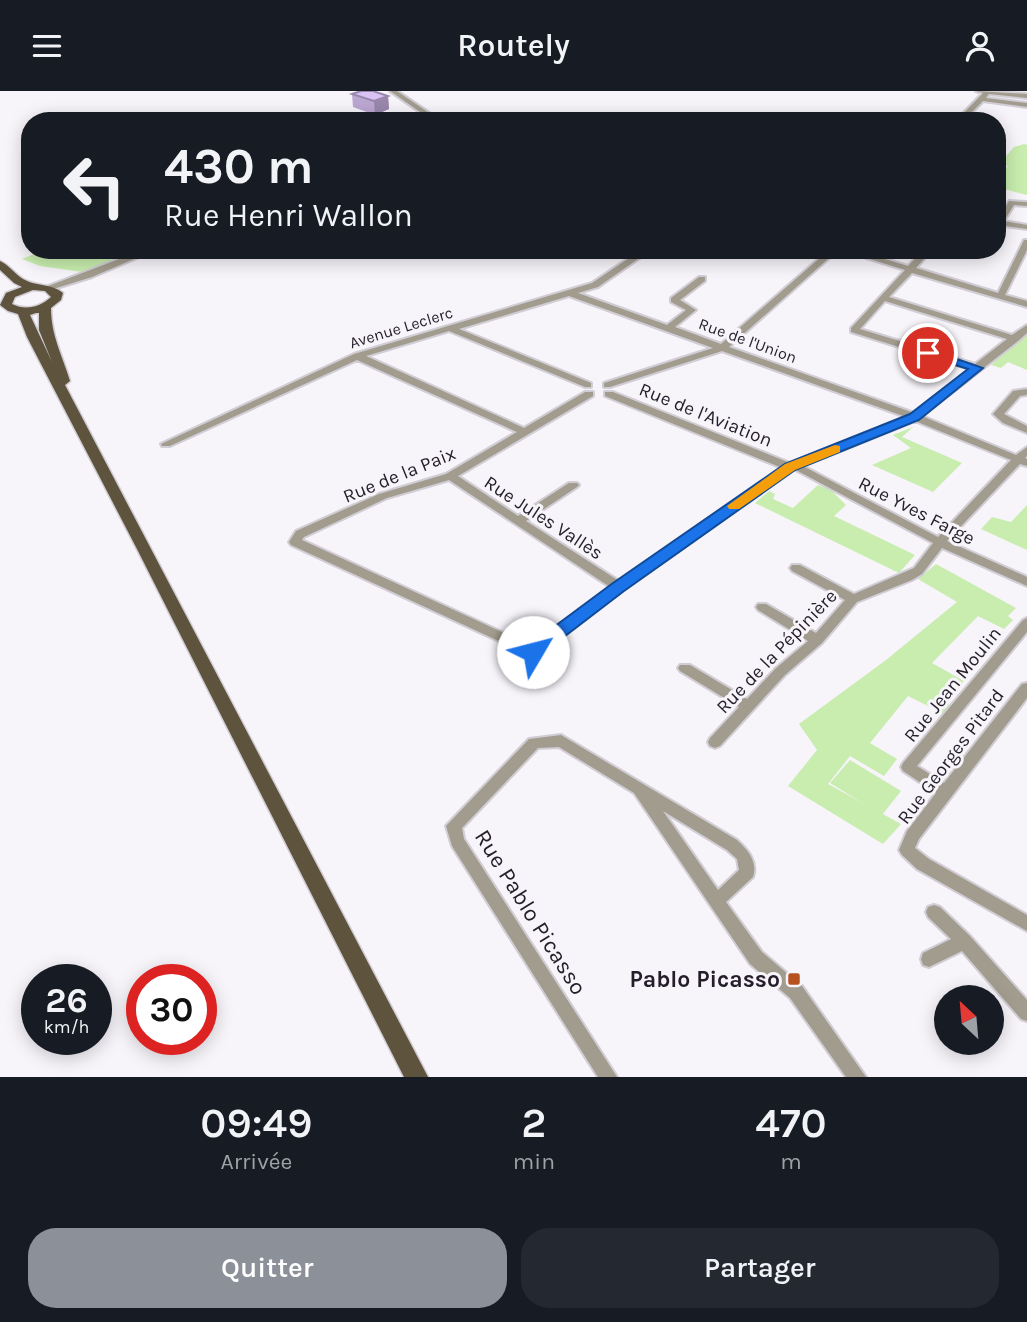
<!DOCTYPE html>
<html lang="fr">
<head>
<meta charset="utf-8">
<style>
  :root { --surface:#171b24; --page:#242831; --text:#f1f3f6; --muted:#9ea1a6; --accent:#8c9099 }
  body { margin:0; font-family:Karla,sans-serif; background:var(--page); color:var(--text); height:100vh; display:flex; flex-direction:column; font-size:26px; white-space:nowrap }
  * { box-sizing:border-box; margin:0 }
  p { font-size:23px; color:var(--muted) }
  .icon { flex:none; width:38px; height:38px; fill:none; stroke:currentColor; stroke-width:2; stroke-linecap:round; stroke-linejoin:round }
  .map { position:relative; height:986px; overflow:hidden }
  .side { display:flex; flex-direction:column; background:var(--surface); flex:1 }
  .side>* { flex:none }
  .guide { position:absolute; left:21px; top:21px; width:985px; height:147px; border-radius:28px; box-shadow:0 4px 18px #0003; background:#171b24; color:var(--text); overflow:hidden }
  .needle { width:46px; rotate:334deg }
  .buttons { position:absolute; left:934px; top:894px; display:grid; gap:14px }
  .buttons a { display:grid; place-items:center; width:70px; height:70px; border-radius:50%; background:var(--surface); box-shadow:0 4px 18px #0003; font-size:35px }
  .speed { position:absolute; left:21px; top:873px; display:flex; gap:14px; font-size:35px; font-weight:700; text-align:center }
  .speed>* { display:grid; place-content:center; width:91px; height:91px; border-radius:50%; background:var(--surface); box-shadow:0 4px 18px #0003; line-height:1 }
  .speed small { font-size:18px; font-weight:400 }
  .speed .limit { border:10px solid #d22; background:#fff; color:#111 }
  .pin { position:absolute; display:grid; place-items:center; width:60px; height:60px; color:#fff; margin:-30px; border:4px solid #fff; border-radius:50%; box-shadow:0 2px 7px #0007 }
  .me { position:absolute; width:77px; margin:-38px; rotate:53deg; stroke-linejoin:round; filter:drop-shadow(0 0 5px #0008) }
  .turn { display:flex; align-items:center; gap:24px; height:147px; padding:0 28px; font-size:32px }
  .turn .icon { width:91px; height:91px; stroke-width:2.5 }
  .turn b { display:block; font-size:49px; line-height:60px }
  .eta { display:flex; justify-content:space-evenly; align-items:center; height:119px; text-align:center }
  .eta b { font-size:42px; font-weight:600; line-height:49px }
  .cta { display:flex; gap:14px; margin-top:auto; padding:14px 28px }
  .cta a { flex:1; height:80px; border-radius:28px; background:var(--accent); color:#fff; font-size:28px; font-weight:600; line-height:80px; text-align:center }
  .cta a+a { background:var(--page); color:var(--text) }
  header { display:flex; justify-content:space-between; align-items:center; height:91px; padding:0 28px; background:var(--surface); font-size:32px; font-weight:600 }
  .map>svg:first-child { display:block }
  .green { fill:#c8edae }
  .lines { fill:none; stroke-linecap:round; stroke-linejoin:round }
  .minor-casing { stroke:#d1cdd5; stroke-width:4 }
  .major-casing { stroke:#d1cdd5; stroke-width:3 }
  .minor { fill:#a29c8e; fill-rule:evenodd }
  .major { fill:#5e533c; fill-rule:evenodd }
  .wall { fill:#bca7d3 }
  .shaded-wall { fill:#9988ac }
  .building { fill:#dbc2f5; stroke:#9988ac; stroke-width:2 }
  .route { fill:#1a73e8; stroke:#114b97; stroke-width:2 }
  .slow { fill:#f59e0b }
  .poi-dot { fill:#b6521f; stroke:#f7f4fa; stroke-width:2.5 }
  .labels { text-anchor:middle; stroke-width:6; stroke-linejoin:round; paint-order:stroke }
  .far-street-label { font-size:16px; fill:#241e2a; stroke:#f7f4fa }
  .street-label { font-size:19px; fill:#241e2a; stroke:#f7f4fa }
  .near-street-label { font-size:23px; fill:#241e2a; stroke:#f7f4fa }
  .near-poi-label { font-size:23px; font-weight:bold; fill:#241e2a; stroke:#f7f4fa; text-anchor:end }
</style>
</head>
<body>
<header><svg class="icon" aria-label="menu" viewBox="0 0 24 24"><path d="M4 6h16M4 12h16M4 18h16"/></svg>Routely<svg class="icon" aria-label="person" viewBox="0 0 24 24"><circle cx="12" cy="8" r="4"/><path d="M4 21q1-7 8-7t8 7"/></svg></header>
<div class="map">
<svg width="1027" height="986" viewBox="0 0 1027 986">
  <rect width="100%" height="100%" fill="#f7f4fa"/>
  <g class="green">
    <path d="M 1024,53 L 1027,54 L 1027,104 L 1004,98 L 998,102 L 998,85 L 1008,75 L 1000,72 L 1014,56 Z"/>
    <path d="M 44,159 L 138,159 L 82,181 L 40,175 L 22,168 Z"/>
    <path d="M 1027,242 L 1027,279 L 1008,271 L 1001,277 L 991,274 Z"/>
    <path d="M 913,336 L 902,346 L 962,372 L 933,401 L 872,374 L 911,357 L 893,344 Z"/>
    <path d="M 818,394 L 831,399 L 846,414 L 834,425 L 915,464 L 899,482 L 755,412 L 769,400 L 775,403 L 773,408 L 793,417 Z"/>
    <path d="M 1027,414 L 1027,459 L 981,438 L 992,426 L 1011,431 Z"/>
    <path d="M 936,473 L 1016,517 L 1008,525 L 1013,529 L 1004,538 L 978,525 L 932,572 L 964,590 L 955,600 L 943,601 L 950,616 L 944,623 L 908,605 L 870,652 L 897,668 L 884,685 L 850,665 L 828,693 L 901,733 L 883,753 L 788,695 L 817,659 L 799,633 L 886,569 L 957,511 L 918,488 Z"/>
    <path d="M 850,669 L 901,700 L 882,724 L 830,692 Z"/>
  </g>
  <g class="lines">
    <defs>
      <g id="minor">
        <path d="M 390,0 L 397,0 L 441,30 L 433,30 Z"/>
        <path d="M 976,0 L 1027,3 L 1027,7 L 989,3 L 986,7 L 1027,12 L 1027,16 L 983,10 L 963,30 L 956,30 L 983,2 Z"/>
        <path d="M 1009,110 L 1027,111 L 1027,115 L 1014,114 L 1004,130 L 1027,134 L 1027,138 L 998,134 L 998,128 Z"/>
        <path d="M 1024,149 L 1027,149 L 1027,159 L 1005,204 L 1027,210 L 1027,216 L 912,182 L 889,206 L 1012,244 L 1027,234 L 1027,242 L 1018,250 L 922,325 L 1016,364 L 1027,356 L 1027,365 L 1025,367 L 1027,368 L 1027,375 L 1020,373 L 947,450 L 1027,486 L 1027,495 L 942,457 L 922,483 L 912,489 L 857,511 L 822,552 L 785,584 L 720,655 L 715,657 L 710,655 L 708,651 L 710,647 L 739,616 L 680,580 L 678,577 L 680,574 L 690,574 L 747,608 L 775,578 L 808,550 L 758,519 L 756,516 L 758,513 L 766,513 L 816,542 L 845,509 L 792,480 L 790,477 L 792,474 L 800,474 L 854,503 L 914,477 L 933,452 L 794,378 L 623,499 L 538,564 L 533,566 L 291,454 L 289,451 L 296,440 L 379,403 L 446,383 L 517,341 L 357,269 L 170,355 L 162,355 L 161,353 L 354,263 L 592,192 L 641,159 L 651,159 L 598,196 L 578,202 L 667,234 L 686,219 L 671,211 L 671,207 L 699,186 L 705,186 L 705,190 L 680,209 L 696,219 L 675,236 L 721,253 L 829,159 L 838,159 L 729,256 L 914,322 L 970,278 L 851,241 L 851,237 L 905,179 L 841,159 L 855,159 L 908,175 L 923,159 L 932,159 L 916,177 L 998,202 ZM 569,205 L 713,257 L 604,292 L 604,296 L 610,296 L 722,260 L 906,326 L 790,372 L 613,301 L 605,301 L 605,305 L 782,377 L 619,490 L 526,430 L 577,396 L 579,394 L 577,392 L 569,392 L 518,425 L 458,385 L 593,305 L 593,301 L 585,301 L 524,337 L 366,265 L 449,240 L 585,296 L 591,296 L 591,292 L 459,238 ZM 885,210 L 1007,248 L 975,273 L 860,238 ZM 915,330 L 1011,369 L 938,446 L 803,375 ZM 449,389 L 610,496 L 532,555 L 302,449 L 304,446 L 387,407 Z"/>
        <path d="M 143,159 L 155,159 L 92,186 L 47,200 L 43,197 Z"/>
        <path d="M 1027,298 L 1027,304 L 1020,305 L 1004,323 L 1027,335 L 1027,342 L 1003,332 L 993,323 L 1013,300 Z"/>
        <path d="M 1027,527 L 1027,541 L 917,675 L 944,692 L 1022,593 L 1027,592 L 1027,607 L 919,748 L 915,757 L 929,768 L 1027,824 L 1027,840 L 917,778 L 902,764 L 899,759 L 907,740 L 936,702 L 903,680 L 901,676 L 903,672 L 1023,529 Z"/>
        <path d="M 561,644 L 737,749 C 748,759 758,771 753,786 L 726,811 L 762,861 L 802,895 L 866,986 L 846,986 L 790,907 L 750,873 L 634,702 L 559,656 L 538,657 L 462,737 L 464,748 L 617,986 L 598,986 L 452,755 L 446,735 L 529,648 ZM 663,720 L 727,759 L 737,768 L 739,779 L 718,799 Z"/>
        <path d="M 934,814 L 940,816 L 970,845 L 1027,909 L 1027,930 L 1021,928 L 962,860 L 929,876 L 923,874 L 921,868 L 923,862 L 951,848 L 928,826 L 926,821 L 928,816 Z"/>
      </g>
      <path id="major" d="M 0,170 C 9,174 15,183 23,188 C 37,196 51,192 63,202 L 61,209 L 51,217 C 51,245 62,263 70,290 L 65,294 L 428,986 L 404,986 L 137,458 L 27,246 L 18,223 L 8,220 L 0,214 L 6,202 L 22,196 L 14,192 L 0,179 ZM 33,199 L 45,200 L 51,206 C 40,216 26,220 12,213 L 15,206 ZM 36,222 L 39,222 L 39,239 L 52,271 L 30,224 Z"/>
    </defs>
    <use href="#minor" class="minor-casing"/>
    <use href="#major" class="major-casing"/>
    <use href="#minor" class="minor"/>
    <use href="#major" class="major"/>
  </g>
  <g class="wall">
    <path d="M 352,3 L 388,5 L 389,18 L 375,24 L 353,16 Z"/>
    <path d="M 874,159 L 889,159 L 884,163 L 873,160 Z"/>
  </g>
  <path class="shaded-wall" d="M 388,5 L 389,18 L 375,24 L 374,10 Z"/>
  <path class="building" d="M 361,0 L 373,0 L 388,5 L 374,10 L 352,3 Z"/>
  <path class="route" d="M 928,258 L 983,277 L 919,329 L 795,379 L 624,500 L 539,565 L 527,565 L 524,561 L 527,556 L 613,492 L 785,373 L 910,323 L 968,278 L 923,264 L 921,262 Z"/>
  <path class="slow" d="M 835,354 L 840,355 L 840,361 L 795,379 L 739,418 L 729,418 L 727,415 L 785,373 Z"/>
  <rect class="poi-dot" x="787" y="881" width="14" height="14" rx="3.5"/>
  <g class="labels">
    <g class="far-street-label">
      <text transform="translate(401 236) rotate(-17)" y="6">Avenue Leclerc</text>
      <text transform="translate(748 249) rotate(20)" y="6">Rue de l'Union</text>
    </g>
    <g class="street-label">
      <text transform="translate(706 323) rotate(22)" y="7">Rue de l'Aviation</text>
      <text transform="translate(399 383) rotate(-22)" y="7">Rue de la Paix</text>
      <text transform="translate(917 419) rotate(27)" y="7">Rue Yves Farge</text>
      <text transform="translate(544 426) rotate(33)" y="7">Rue Jules Vallès</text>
      <text transform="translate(776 560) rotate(-46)" y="7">Rue de la Pépinière</text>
      <text transform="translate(952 593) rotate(-51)" y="7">Rue Jean Moulin</text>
      <text transform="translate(950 665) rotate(-53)" y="7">Rue Georges Pitard</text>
    </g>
    <g class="near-street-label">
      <text transform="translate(531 821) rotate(58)" y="8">Rue Pablo Picasso</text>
    </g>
    <g class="near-poi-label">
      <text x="780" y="896">Pablo Picasso</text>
    </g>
  </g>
</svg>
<div class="buttons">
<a><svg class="needle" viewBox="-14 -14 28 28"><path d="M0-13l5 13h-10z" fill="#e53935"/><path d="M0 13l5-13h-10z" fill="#9ea1a6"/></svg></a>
</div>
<div class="speed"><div>26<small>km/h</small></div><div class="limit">30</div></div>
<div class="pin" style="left:928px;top:262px;background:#d93025"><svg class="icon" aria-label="arrive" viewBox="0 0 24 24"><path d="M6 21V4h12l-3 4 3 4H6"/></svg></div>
<svg class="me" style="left:533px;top:561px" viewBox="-20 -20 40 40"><circle r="19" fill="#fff"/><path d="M0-13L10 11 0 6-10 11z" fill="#1a73e8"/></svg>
<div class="guide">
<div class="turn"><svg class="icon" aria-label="left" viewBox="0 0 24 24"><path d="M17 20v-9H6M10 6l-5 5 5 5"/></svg><div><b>430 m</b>Rue Henri Wallon</div></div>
</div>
</div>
<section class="side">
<div class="eta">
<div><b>09:49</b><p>Arrivée</p></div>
<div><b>2</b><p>min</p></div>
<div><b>470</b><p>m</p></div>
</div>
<div class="cta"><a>Quitter</a><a>Partager</a></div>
</section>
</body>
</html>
